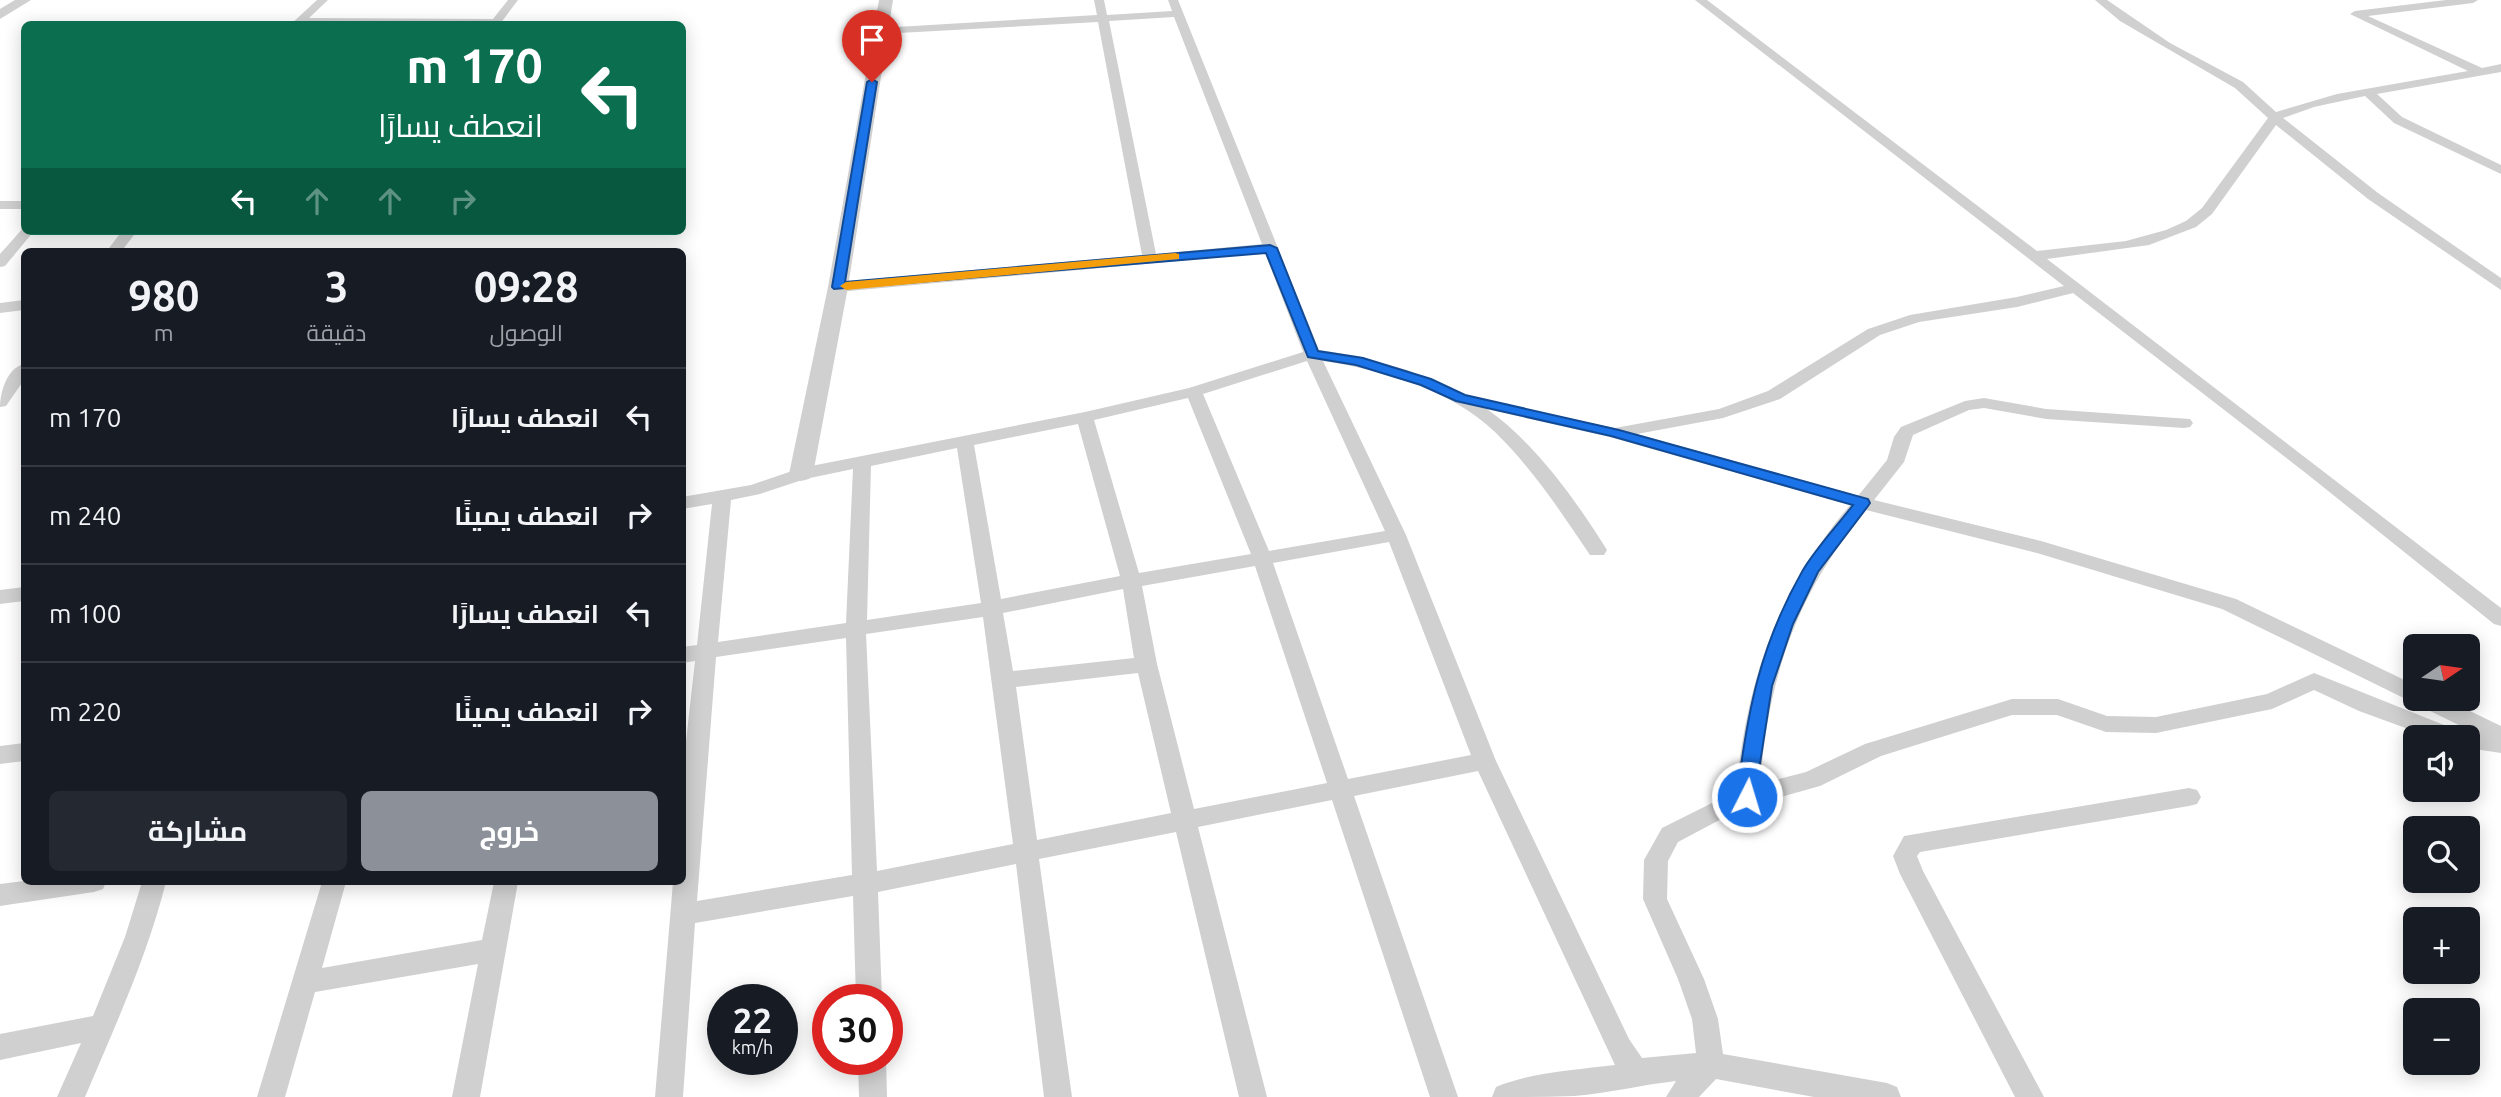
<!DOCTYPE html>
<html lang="ar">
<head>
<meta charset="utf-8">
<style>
  :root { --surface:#171b24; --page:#242831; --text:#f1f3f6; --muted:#9ea1a6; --line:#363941; --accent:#8c9099 }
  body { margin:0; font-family:Ubuntu,Cairo,sans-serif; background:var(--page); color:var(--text); direction:rtl; height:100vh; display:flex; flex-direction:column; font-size:26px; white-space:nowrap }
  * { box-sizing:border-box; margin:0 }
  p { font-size:23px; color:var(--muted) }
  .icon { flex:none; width:38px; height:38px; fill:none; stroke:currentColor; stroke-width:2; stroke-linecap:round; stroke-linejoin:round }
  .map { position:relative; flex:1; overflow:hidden; direction:ltr }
  .details { position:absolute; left:21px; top:248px; width:665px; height:637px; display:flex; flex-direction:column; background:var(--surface); border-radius:10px; box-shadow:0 4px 18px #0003; direction:rtl }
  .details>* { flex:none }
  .hud { position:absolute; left:21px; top:21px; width:665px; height:214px; border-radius:10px; box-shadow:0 4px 18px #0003; direction:rtl; background:#0b6e4f; color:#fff; overflow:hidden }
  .needle { width:46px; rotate:77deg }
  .fabs { position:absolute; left:2403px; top:634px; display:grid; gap:14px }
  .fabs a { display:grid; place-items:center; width:77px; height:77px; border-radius:10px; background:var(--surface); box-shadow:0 4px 18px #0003; font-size:35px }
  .speed { position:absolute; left:707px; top:984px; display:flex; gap:14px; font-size:35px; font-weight:700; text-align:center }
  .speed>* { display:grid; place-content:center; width:91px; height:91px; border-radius:50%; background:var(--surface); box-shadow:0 4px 18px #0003; line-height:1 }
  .speed small { font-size:18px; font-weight:400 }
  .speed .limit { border:10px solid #d22; background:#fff; color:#111 }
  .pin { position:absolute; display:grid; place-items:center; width:60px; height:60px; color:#fff; margin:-72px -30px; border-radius:50% 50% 50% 0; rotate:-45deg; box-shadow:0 0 7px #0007 }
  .pin .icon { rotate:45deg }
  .me { position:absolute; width:77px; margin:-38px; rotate:5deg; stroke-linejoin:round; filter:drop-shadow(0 0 5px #0008) }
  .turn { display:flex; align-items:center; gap:24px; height:147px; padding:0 28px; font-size:32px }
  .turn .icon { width:91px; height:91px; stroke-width:2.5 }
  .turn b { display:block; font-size:49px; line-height:60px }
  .lanes { display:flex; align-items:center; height:66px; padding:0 28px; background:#0003; justify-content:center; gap:35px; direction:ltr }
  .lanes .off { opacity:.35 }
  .eta { display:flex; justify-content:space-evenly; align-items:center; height:119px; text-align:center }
  .eta b { font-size:42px; font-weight:700; line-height:49px }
  .action { display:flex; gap:14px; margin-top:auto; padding:14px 28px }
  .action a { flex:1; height:80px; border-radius:10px; background:var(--accent); color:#fff; font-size:28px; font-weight:700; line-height:80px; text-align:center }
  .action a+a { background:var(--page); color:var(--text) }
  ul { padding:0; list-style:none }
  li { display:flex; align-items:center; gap:21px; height:98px; padding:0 28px; border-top:2px solid var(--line) }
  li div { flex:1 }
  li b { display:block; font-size:26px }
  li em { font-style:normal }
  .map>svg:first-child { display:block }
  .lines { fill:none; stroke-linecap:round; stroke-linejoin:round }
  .minor { fill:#d0d0d0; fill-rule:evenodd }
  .tertiary { fill:#d0d0d0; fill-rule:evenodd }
  .route { fill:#1a73e8; stroke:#114b97; stroke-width:2 }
  .slow { fill:#f59e0b }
</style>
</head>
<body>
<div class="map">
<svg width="2501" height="1097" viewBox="0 0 2501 1097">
  <rect width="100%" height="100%" fill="#fff"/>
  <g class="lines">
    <g class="minor">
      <path d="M 317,0 L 328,0 L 309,18 L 493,19 L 508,0 L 518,0 L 500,24 L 291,24 Z"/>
      <path d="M 1094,0 L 1104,0 L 1107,15 L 1172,11 L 1168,0 L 1178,0 L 1319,350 L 1358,356 L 1407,370 L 1469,397 L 1615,428 L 1719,409 L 1768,391 L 1868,329 L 1910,315 L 2017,297 L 2064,286 L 1695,0 L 1707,0 L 2037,251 L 2126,241 L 2166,230 L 2186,221 L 2202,208 L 2268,118 L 2235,88 L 2120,21 L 2095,0 L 2107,0 L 2170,43 L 2243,82 L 2276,112 L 2337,94 L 2468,71 L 2350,14 L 2355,11 L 2446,0 L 2478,0 L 2473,3 L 2368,16 L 2482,68 L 2501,64 L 2501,72 L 2377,94 L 2402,117 L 2501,165 L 2501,174 L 2394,123 L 2365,96 L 2314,107 L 2283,118 L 2378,193 L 2501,278 L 2501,290 L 2368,199 L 2276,125 L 2212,214 L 2196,227 L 2149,245 L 2047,259 L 2501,608 L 2501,626 L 2494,624 L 2307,474 L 2073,293 L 2017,307 L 1919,322 L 1880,335 L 1780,399 L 1723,418 L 1637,434 L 1858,496 L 1887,460 L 1894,437 L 1901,427 L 1965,401 L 1984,398 L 2046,409 L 2190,419 L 2193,423 L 2190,427 L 2184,428 L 2046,419 L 1984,408 L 1969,410 L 1913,435 L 1904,462 L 1874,500 L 2041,541 L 2236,599 L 2415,685 L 2415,698 L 2443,698 L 2501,726 L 2501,753 L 2468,748 L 2468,737 L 2430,737 L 2359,711 L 2314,690 L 2272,709 L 2156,733 L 2106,732 L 2057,715 L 2012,715 L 1881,756 L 1820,786 L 1742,808 L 1678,842 L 1668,861 L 1667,899 L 1704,979 L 1718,1019 L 1723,1054 L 1887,1083 L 1897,1087 L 1901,1097 L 1814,1097 L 1716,1079 L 1699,1097 L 1666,1097 L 1676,1081 C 1641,1085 1609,1093 1574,1096 C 1547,1097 1519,1097 1492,1097 L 1496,1087 C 1533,1072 1575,1070 1615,1065 L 1478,771 L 1354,796 L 1458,1097 L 1430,1097 L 1332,800 L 1198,827 L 1267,1097 L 1239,1097 L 1176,832 L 1039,859 L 1072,1097 L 1044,1097 L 1016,864 L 878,892 L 882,999 L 856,999 L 853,896 L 695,923 L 683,1097 L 655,1097 L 673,882 L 682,882 L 682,777 L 695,661 L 682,663 L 682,647 L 697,645 L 712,504 L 682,509 L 682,497 L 751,485 L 801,468 L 1085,412 L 1189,388 L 1303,352 L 1265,253 L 838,292 L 830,287 L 838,282 L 1142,255 L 1098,22 L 880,34 L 874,31 L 880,28 L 1097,15 ZM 1174,17 L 1262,244 L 1156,254 L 1109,21 ZM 1307,361 L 1385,531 L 1269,551 L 1203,394 ZM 1323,361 C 1382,370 1450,389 1495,432 C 1532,468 1561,512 1590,555 L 1604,555 L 1607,550 C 1575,499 1536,444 1487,409 L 1610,437 L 1850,505 C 1777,592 1747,679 1736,791 L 1662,828 L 1644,860 L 1643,899 L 1678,979 L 1692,1019 L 1696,1053 L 1642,1058 L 1629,1039 L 1496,761 L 1406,535 ZM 1188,398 L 1251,554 L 1139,573 L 1094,420 ZM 1078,424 L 1120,576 L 1001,599 L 974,445 ZM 957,448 L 981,603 L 867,620 L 871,466 ZM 853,469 L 846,623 L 718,642 L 731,500 L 760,494 L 805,479 ZM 1866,510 L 2037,553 L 2222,609 L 2473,732 L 2464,733 L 2314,673 L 2267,694 L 2156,717 L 2107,716 L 2058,699 L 2012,699 L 1865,744 L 1806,772 L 1760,784 C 1769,675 1796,595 1866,510 ZM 1389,542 L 1471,755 L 1348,779 L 1273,563 ZM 1255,566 L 1327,783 L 1194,809 L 1157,664 L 1142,586 ZM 1123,589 L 1134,658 L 1013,671 L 1003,613 ZM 983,617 L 1013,844 L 877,871 L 866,634 ZM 846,638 L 852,875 L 697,901 L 716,657 ZM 1138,673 L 1171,813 L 1037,840 L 1016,687 Z"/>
      <rect x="0" y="201" width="24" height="8"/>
      <path d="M 24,227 L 24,231 L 34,231 L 5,266 L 0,267 L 0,254 Z"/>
      <path d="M 122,231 L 137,231 L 121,252 L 106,252 Z"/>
      <path d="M 24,300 L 24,310 L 0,313 L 0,303 Z"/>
      <path d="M 24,364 L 24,380 L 6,406 L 0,407 C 0,392 7,368 24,364 Z"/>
      <path d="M 24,587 L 24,601 L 0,604 L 0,590 Z"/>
      <path d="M 24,743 L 24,761 L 0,764 L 0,746 Z"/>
      <path d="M 2189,788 L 2197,790 L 2201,797 L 2197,804 L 2189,806 L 1920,852 L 1917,856 L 1923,871 L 2044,1097 L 2015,1097 L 1900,874 L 1893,856 L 1904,836 Z"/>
      <path d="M 24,881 L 24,882 L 106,882 L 103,889 L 94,892 L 0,906 L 0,884 Z"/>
      <path d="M 142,882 L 166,882 C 147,957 115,1026 85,1097 L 57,1097 L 81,1043 L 0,1060 L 0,1034 L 93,1016 L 125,937 Z"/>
      <path d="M 322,882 L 346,882 L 322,968 L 482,940 L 494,882 L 518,882 L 480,1097 L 452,1097 L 478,964 L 315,992 L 285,1097 L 257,1097 Z"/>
      <path d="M 858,1059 L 886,1059 L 887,1097 L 859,1097 Z"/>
    </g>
    <g class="tertiary">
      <path d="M 15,0 L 31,0 L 0,19 L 0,9 Z"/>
      <path d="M 879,0 L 893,0 L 848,287 L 813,474 L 809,479 L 801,481 L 793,479 L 789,474 L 828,287 Z"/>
    </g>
  </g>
  <path class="route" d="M 872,79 L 877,82 L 845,282 L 1270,245 L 1277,248 L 1318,351 L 1363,358 L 1431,379 L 1465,395 L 1619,430 L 1868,499 L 1870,503 L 1868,506 L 1818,572 L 1793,624 L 1772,686 L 1754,802 L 1747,804 L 1740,802 L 1737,797 C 1747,712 1760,645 1803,570 C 1817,547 1837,526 1853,505 L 1611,436 L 1456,401 L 1421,385 L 1356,365 L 1308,357 L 1266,253 L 834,289 L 832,287 L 867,82 Z"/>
  <path class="slow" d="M 1175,253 L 1179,254 L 1179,259 L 846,290 L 840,286 L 846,282 Z"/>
</svg>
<div class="fabs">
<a><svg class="needle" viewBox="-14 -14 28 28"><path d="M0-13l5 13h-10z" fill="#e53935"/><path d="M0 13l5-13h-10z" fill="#9ea1a6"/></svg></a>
<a><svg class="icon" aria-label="sound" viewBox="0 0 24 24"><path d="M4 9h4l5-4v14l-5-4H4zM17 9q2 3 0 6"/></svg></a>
<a><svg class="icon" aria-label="search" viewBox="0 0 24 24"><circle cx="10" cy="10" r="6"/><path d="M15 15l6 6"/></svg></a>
<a>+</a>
<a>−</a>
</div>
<div class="speed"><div>22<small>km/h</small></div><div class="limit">30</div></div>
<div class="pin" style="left:872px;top:82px;background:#d93025"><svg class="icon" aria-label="arrive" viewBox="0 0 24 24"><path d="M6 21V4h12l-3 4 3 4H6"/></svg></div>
<svg class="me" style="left:1747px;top:797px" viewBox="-20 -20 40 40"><circle r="17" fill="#1a73e8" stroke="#fff" stroke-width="3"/><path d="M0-11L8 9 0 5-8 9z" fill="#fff"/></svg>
<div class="hud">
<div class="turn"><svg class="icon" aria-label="left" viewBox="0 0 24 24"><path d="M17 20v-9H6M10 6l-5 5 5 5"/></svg><div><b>170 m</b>انعطف يسارًا</div></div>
<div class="lanes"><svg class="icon" aria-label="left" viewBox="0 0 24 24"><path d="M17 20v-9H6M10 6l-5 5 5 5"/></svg><svg class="icon off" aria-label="ahead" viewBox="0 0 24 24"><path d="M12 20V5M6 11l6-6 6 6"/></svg><svg class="icon off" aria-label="ahead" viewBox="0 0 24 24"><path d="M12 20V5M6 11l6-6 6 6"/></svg><svg class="icon off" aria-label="right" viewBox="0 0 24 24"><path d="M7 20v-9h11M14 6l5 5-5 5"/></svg></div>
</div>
<section class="details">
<div class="eta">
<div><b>09:28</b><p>الوصول</p></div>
<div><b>3</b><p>دقيقة</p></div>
<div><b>980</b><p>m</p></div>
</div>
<ul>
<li><svg class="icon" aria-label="left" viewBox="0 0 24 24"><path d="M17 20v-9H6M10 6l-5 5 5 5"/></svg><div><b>انعطف يسارًا</b></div><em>170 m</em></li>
<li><svg class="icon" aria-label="right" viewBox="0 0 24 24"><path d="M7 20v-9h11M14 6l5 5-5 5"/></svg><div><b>انعطف يمينًا</b></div><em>240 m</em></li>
<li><svg class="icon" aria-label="left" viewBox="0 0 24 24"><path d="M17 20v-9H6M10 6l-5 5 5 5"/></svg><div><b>انعطف يسارًا</b></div><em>100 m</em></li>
<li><svg class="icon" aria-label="right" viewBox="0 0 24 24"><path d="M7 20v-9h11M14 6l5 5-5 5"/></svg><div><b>انعطف يمينًا</b></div><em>220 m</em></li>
</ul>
<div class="action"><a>خروج</a><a>مشاركة</a></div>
</section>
</div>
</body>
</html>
